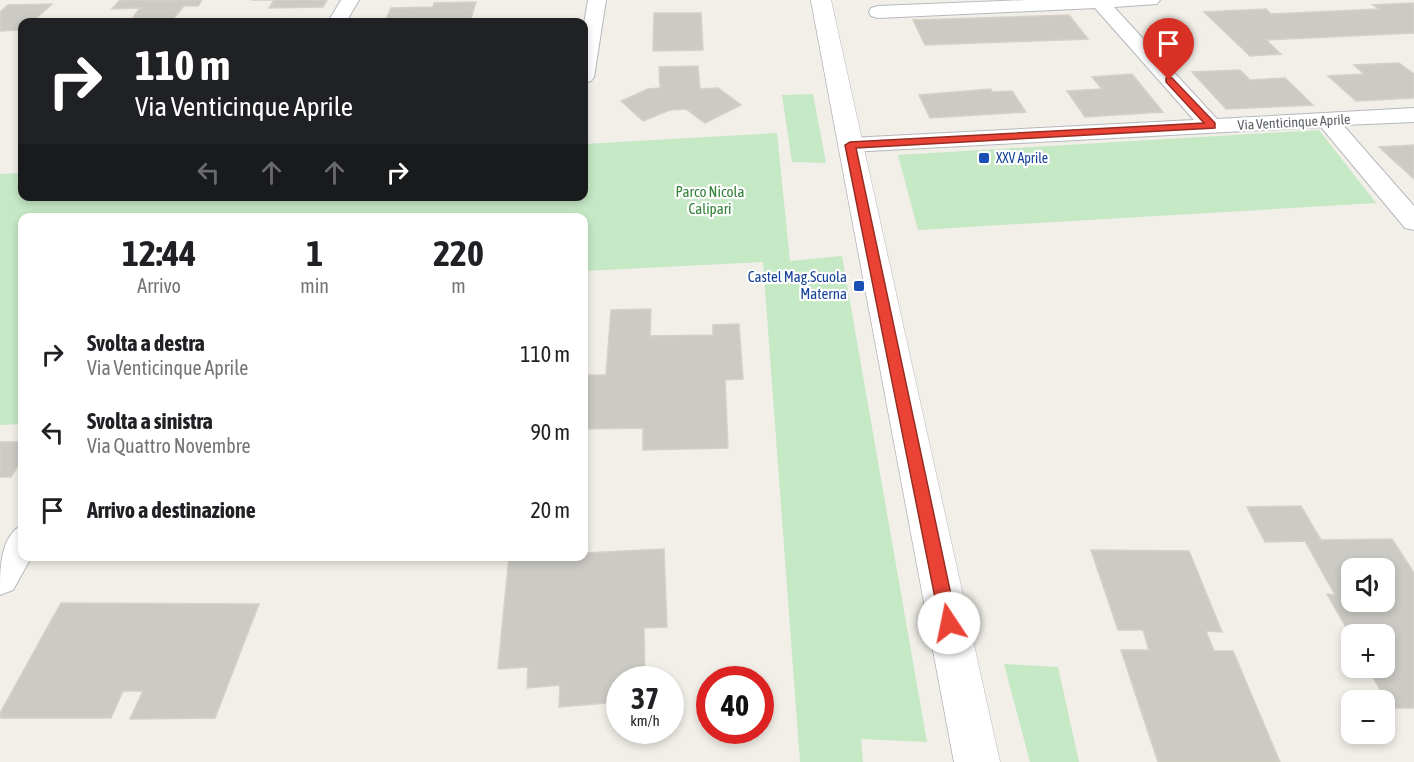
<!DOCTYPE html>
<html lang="it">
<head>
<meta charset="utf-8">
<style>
  :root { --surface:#fff; --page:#f6f6f6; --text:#202124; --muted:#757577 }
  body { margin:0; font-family:"Asap Condensed",sans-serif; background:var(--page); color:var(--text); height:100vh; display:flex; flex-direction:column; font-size:22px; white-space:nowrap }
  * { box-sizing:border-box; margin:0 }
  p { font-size:20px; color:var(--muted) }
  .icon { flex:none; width:33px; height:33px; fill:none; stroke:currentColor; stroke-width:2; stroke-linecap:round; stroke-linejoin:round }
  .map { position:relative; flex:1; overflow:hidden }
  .side { position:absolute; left:18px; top:213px; width:570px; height:348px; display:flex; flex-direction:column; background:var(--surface); border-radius:12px; box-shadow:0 3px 9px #0003 }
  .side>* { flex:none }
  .banner { position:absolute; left:18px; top:18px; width:570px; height:183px; border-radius:12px; box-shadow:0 3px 9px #0003; background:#202124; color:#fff; overflow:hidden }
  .fabs { position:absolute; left:1341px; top:558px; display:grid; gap:12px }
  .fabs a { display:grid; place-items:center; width:54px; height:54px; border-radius:12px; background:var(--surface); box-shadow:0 3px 9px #0003; font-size:30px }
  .speed { position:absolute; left:606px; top:666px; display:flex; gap:12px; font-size:30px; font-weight:700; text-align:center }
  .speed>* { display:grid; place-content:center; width:78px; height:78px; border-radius:50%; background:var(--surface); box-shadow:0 3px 9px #0003; line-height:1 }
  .speed small { font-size:15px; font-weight:400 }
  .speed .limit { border:9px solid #d22; background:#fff; color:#111 }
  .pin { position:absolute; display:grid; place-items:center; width:51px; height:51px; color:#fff; margin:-62px -26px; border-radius:50% 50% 50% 0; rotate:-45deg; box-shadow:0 0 6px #0007 }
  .pin .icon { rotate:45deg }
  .me { position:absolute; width:66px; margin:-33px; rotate:349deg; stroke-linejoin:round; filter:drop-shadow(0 0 4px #0008) }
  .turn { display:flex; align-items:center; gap:21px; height:126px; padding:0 18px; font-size:27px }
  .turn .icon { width:78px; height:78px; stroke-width:2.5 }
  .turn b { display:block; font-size:42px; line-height:51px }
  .lanes { display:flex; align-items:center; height:57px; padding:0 18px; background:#0003; justify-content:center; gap:30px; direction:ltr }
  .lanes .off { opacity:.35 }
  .eta { display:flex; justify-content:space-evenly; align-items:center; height:102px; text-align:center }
  .eta b { font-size:36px; font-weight:700; line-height:42px }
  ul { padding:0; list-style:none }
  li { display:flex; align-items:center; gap:18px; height:78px; padding:0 18px }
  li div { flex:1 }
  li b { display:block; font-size:22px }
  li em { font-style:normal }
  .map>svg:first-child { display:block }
  .green { fill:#c5e8c5 }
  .building { fill:#cccac5; stroke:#d6d1c6; stroke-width:1.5; fill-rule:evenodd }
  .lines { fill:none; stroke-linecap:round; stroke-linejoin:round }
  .minor-casing { stroke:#b5b8bc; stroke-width:2 }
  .tertiary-casing { stroke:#b5b8bc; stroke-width:1 }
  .minor { fill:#fff; fill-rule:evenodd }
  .tertiary { fill:#fff; fill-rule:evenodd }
  .route { fill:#ea4335; stroke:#982c22; stroke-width:1.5 }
  .transit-dot { fill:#1a4fb4; stroke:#fff; stroke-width:2 }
  .labels { text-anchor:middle; stroke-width:4.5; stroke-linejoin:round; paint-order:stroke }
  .far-street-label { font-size:14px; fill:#5f6368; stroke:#fff }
  .far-transit-label { font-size:14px; fill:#164399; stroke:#fff; text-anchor:start }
  .park-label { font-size:15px; fill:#348238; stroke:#fff }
  .transit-label { font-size:15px; fill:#164399; stroke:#fff; text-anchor:end }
</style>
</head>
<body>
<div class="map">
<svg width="1414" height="762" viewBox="0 0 1414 762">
  <rect width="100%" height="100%" fill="#f1efe8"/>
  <g class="green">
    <path d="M 813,94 L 826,163 L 792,162 L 782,95 Z"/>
    <path d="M 1319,130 L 1376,203 L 918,230 L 898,155 Z"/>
    <path d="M 777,133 L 790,261 L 842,256 L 927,742 L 861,739 L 863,762 L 800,762 L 763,262 L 584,271 L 584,218 L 22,218 L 22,424 L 0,425 L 0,174 L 22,173 L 22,196 L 584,196 L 584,144 Z"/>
    <path d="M 1004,664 L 1058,667 L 1079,762 L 1030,762 Z"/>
  </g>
  <g class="building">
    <path d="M 120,0 L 202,0 L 198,6 L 184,6 L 174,18 L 131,20 L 140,8 L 112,9 Z"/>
    <path d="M 251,0 L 327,0 L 323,7 L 269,8 L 274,0 Z"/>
    <path d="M 476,2 L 470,22 L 385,22 L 391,8 L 433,7 L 434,3 Z"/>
    <path d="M 1414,3 L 1414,33 L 1266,40 L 1281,54 L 1250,56 L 1204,12 L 1266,9 L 1271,14 L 1379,9 L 1373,5 Z"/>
    <path d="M 52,4 L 32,22 L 22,22 L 22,30 L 0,31 L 0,12 L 8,5 Z"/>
    <path d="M 654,13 L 701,13 L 703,50 L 653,51 Z"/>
    <path d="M 1069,15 L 1088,39 L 925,45 L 913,20 Z"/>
    <path d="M 1399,63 L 1414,74 L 1414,98 L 1356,101 L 1328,76 L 1364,74 L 1354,65 Z"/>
    <path d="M 698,66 L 700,89 L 718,88 L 741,105 L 705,123 L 686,109 L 670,110 L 643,121 L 621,101 L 648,89 L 660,88 L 659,67 Z"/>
    <path d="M 1240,70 L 1250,80 L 1285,78 L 1313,105 L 1226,109 L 1192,72 Z"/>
    <path d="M 1132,74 L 1163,112 L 1085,117 L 1067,91 L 1102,89 L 1092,77 Z"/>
    <path d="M 991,89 L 992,92 L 1012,91 L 1026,112 L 930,118 L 919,95 Z"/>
    <path d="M 1414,145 L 1414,179 L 1379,147 Z"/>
    <path d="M 651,309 L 650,336 L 713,335 L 713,325 L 739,324 L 743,379 L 725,380 L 728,448 L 643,450 L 643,428 L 584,429 L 584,375 L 606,375 L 611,310 Z"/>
    <path d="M 0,442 L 22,442 L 22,459 L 11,477 L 0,477 Z"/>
    <path d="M 1301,506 L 1321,540 L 1392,539 L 1414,573 L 1414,708 L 1390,708 L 1368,668 L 1384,668 L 1384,634 L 1352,634 L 1352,638 L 1327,594 L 1335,595 L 1305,541 L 1265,542 L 1247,507 ZM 1352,568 L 1384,568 L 1384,602 L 1352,602 Z"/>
    <path d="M 664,549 L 667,627 L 644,628 L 645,680 L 620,680 L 620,702 L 559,707 L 560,685 L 527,688 L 528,667 L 498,669 L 509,556 L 584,556 L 584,553 Z"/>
    <path d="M 1091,550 L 1189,551 L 1222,632 L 1206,631 L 1214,651 L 1233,651 L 1280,762 L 1158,762 L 1121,650 L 1149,650 L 1143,630 L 1118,630 Z"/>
    <path d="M 61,603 L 259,604 L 215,718 L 130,719 L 143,691 L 123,691 L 111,718 L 0,718 L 0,713 Z"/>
  </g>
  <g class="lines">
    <defs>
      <g id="minor">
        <path d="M 341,0 L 359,0 L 346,22 L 328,22 Z"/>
        <path d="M 588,0 L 606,0 L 594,77 L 591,81 L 584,83 L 584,24 Z"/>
        <path d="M 1027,0 L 1160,0 L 1157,4 L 1114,7 L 1217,119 L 1414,108 L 1414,122 L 1343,125 L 1414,206 L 1414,230 L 1405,228 L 1321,127 L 850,152 L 842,150 L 839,145 L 842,140 L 850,138 L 1194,120 L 1095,8 L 878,18 L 871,16 L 869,12 L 871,8 L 878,6 Z"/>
        <path d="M 22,525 L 22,556 L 32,556 L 13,590 L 0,595 C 0,568 0,537 22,525 Z"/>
      </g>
      <path id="tertiary" d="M 811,0 L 831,0 L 1000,762 L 954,762 Z"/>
    </defs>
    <use href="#minor" class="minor-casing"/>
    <use href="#tertiary" class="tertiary-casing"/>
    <use href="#minor" class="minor"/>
    <use href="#tertiary" class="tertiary"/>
  </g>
  <path class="route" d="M 1166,78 L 1172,78 L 1215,123 L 1215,128 L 856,148 L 957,623 L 955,629 L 949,631 L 943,629 L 940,623 L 845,145 L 850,142 L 1204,123 L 1166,82 Z"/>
  <g class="transit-dot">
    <rect x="978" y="152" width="12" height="12" rx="3"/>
    <rect x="853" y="280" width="12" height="12" rx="3"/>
  </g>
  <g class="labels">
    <g class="far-street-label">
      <text transform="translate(1294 122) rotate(-3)" y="5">Via Venticinque Aprile</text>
    </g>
    <g class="far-transit-label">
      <text x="996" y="163">XXV Aprile</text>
    </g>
    <g class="park-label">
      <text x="710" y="197">Parco Nicola<tspan x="710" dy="17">Calipari</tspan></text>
    </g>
    <g class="transit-label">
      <text x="847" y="282">Castel Mag.Scuola<tspan x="847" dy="17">Materna</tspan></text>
    </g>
  </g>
</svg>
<div class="fabs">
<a><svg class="icon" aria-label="sound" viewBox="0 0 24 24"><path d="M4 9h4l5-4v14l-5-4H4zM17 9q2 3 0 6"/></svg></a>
<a>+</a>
<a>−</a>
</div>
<div class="speed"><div>37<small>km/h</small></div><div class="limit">40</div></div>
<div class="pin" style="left:1169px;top:80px;background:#d93025"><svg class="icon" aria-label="arrive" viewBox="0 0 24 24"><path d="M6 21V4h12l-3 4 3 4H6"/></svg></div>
<svg class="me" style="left:949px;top:623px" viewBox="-20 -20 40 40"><circle r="19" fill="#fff"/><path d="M0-13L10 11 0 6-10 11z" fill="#ea4335"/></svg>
<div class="banner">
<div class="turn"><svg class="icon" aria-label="right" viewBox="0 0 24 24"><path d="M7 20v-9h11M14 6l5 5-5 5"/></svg><div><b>110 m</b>Via Venticinque Aprile</div></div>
<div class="lanes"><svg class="icon off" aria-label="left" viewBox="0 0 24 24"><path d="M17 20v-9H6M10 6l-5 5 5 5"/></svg><svg class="icon off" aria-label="ahead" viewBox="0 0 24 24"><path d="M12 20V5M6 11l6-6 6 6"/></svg><svg class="icon off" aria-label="ahead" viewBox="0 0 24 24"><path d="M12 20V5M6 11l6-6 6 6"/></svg><svg class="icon" aria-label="right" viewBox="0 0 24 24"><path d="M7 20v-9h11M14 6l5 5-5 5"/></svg></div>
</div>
<section class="side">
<div class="eta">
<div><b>12:44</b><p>Arrivo</p></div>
<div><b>1</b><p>min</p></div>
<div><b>220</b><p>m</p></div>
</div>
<ul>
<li><svg class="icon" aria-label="right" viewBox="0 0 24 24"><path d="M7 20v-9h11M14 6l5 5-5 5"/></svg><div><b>Svolta a destra</b><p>Via Venticinque Aprile</p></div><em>110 m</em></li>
<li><svg class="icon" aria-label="left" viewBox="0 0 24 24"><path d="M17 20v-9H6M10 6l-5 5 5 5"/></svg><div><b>Svolta a sinistra</b><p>Via Quattro Novembre</p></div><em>90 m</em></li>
<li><svg class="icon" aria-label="arrive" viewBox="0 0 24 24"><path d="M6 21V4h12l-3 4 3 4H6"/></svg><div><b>Arrivo a destinazione</b></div><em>20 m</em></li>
</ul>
</section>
</div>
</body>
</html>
